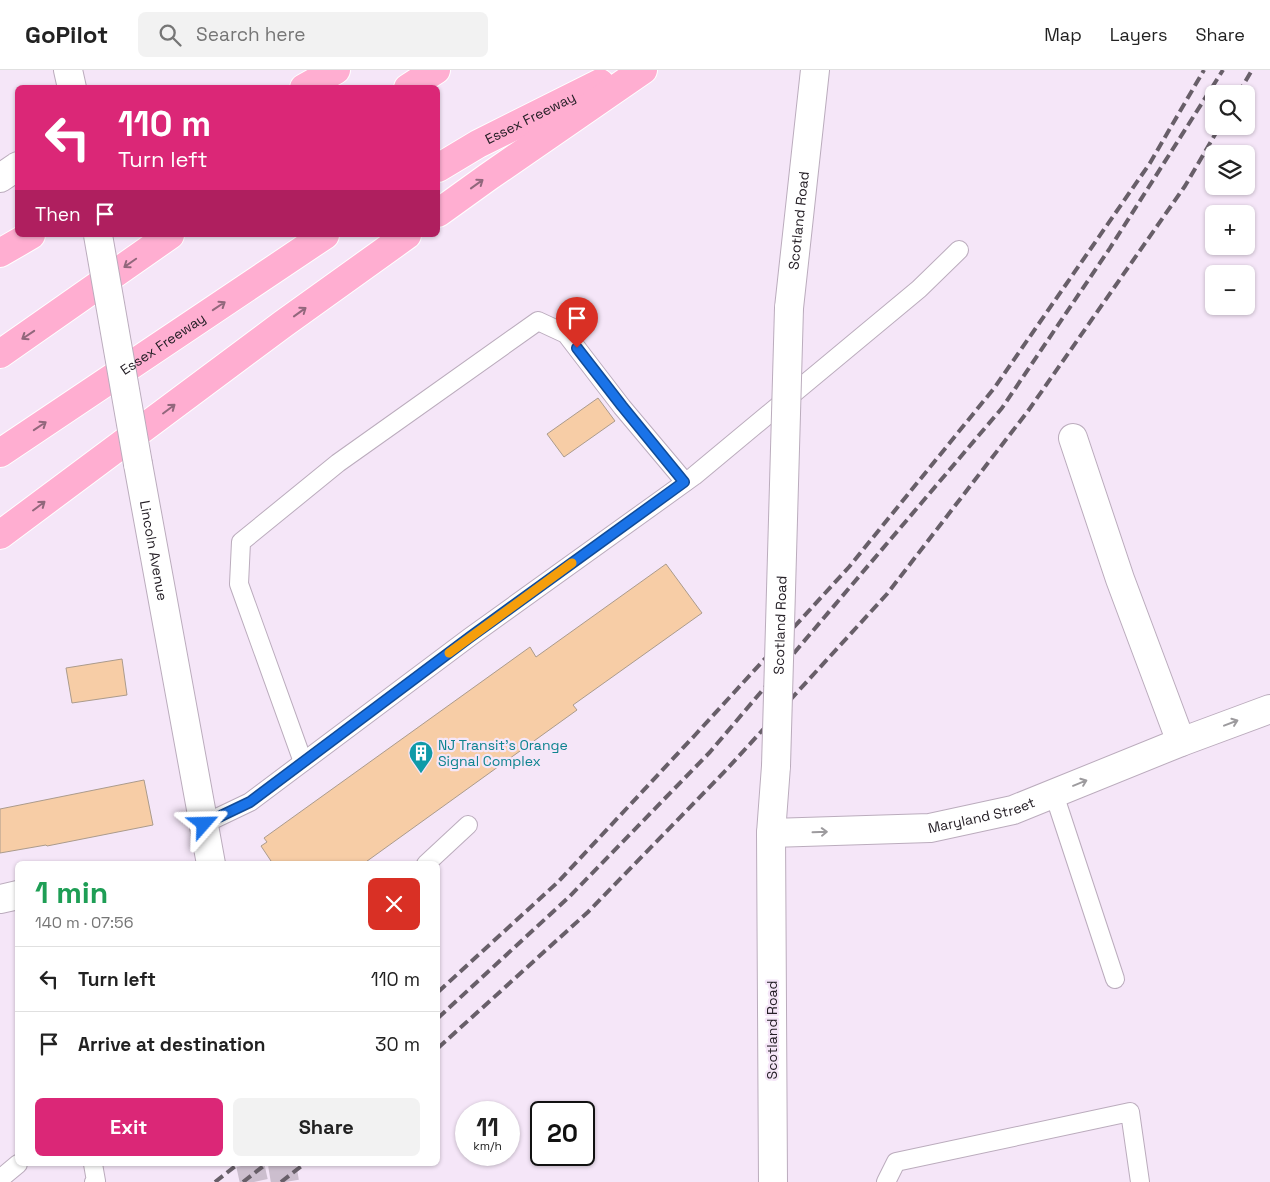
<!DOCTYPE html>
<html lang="en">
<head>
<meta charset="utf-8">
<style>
  :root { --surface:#fff; --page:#f2f2f2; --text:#222; --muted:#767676; --line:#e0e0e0; --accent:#db2777 }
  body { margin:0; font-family:"Space Grotesk",sans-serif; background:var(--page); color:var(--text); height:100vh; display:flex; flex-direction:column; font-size:19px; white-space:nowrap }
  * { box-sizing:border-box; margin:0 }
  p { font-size:16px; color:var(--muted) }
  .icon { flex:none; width:28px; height:28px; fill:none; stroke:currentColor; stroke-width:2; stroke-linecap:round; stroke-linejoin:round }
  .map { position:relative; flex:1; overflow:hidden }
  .side { position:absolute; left:15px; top:791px; width:425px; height:305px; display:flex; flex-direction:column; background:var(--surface); border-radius:8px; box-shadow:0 1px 4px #0004 }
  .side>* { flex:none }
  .guide { position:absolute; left:15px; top:15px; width:425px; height:152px; border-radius:8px; box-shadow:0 1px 4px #0004; background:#db2777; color:#fff; overflow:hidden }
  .tools { position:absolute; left:1205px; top:15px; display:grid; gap:10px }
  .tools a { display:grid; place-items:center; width:50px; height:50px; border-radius:8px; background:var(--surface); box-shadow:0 1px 4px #0004; font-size:25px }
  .speed { position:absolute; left:455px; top:1031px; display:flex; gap:10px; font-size:25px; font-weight:700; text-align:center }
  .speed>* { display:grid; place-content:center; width:65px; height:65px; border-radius:50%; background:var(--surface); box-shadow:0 1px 4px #0004; line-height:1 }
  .speed small { font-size:12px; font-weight:400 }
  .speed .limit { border:2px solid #111; border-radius:8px; background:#fff; color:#111 }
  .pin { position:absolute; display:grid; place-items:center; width:42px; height:42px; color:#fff; margin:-51px -21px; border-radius:50% 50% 50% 0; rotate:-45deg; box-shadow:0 0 5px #0007 }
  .pin .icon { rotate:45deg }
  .me { position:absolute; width:55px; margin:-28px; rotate:65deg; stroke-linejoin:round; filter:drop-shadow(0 0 4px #0008) }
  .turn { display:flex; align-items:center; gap:18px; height:105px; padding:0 20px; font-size:22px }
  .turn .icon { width:65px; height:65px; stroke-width:2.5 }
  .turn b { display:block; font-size:35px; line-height:42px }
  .then { display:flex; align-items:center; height:48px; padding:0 20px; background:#0003; gap:10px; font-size:19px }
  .round { display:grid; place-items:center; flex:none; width:52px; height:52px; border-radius:8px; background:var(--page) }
  .headline { display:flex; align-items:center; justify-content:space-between; height:85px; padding:0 20px }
  h1 { font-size:30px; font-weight:700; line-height:38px; color:#1e9e55 }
  .primary-button { display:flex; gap:10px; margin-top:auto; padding:10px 20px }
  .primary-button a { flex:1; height:58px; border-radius:8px; background:var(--accent); color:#fff; font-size:20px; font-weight:700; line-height:58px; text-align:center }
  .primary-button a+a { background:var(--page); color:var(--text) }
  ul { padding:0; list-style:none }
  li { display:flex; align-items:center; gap:15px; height:65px; padding:0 20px; border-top:1px solid var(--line) }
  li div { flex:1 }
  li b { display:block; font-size:19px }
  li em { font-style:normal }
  header { display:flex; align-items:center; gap:30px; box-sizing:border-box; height:70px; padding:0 25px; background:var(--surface); border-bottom:1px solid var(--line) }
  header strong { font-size:24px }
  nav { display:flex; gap:28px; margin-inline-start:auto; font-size:18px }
  .search { width:350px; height:45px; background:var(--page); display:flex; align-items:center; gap:12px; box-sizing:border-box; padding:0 18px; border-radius:8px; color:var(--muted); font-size:19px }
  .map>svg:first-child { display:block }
  .building { fill:#f7cda6; stroke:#ab9b8c }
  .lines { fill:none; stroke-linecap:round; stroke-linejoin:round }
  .minor-tunnel { stroke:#ccbece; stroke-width:28; stroke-dasharray:28 14; stroke-linecap:butt }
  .service-casing { stroke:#bbacbd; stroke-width:20 }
  .minor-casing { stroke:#bbacbd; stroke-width:30 }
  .secondary-casing { stroke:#bbacbd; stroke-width:30 }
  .motorway-casing { stroke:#fff; stroke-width:30 }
  .service { stroke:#fff; stroke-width:18 }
  .minor { stroke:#fff; stroke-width:28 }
  .secondary { stroke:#fff; stroke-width:28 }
  .motorway { stroke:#ffaed1; stroke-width:28 }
  .rail { stroke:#685f69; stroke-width:4; stroke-dasharray:10 5; stroke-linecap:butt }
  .minor-bridge-casing { stroke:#bbacbd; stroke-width:30; stroke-linecap:butt }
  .secondary-bridge-casing { stroke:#bbacbd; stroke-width:30; stroke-linecap:butt }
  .minor-bridge { stroke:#fff; stroke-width:28 }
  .secondary-bridge { stroke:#fff; stroke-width:28 }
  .oneway { stroke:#92677c }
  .oneway2 { stroke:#9d9b9e }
  .route-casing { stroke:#114b97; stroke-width:12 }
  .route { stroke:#1a73e8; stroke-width:9 }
  .slow { stroke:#f59e0b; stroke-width:9 }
  .labels { text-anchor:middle; stroke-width:4.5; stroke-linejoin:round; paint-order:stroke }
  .street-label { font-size:14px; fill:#262027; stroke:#f5e6f8 }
  .culture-label { font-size:14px; fill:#0d838f; stroke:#f5e6f8; text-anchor:start }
</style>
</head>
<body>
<header>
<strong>GoPilot</strong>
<div class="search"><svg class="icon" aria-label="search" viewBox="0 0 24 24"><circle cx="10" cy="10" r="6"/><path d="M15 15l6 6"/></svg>Search here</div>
<nav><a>Map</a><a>Layers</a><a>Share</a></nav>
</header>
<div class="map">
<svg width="1270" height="1112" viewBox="0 0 1270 1112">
  <rect width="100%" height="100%" fill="#f5e6f8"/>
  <g class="building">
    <path d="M 598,328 L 615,351 L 564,387 L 547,364 Z"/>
    <path d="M 666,494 L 702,543 L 573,635 L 577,640 L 363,794 L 273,794 L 261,776 L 267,772 L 264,768 L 530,577 L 536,587 Z"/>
    <path d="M 122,589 L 127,625 L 72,633 L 66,598 Z"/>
    <path d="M 144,710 L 153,755 L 47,776 L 46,775 L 0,783 L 0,739 Z"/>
  </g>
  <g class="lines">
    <g class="minor-tunnel">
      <path d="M 250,1094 L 254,1112"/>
      <path d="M 282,1094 L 285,1112"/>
    </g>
    <defs>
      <g id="service">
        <path d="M 303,692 L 239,514 L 241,472 L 338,393 L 538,251 L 566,264 L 622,337 L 685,412"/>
        <path d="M 1054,724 L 1115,909"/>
        <path d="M 204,754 L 250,732 L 470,567 L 694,406 L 919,219 L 959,180"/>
        <path d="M 426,794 L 468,755"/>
        <path d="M 93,1094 L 96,1111 L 94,1112"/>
        <path d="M 0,1109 L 18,1094"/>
        <path d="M 886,1112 L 896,1092 L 1130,1042 L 1140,1112"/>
      </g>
      <g id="minor">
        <path d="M 68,0 L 72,18"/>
        <path d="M 0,108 L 18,96"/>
        <path d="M 1073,368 L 1120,509 L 1181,672"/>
        <path id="s1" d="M 138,394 L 211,794"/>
        <path id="s2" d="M 771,763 L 930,758 L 1013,740 L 1181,672 L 1270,639"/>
        <path d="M 0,829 L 18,825"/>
      </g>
      <g id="secondary">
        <path id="s3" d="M 789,238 L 815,0"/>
        <path d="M 773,1112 L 771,763 L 776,696"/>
      </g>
      <g id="motorway">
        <path d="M 304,18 L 336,0"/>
        <path d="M 408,18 L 436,0"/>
        <path id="s4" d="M 438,98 L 478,74 L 600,13"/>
        <path d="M 438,143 L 488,107 L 643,0"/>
        <path d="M 0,183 L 31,165"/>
        <path d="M 0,284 L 170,165"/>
        <path id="s5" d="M 0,383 L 325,165"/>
        <path d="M 0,465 L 283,254 L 407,165"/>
      </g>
    </defs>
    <use href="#service" class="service-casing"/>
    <use href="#minor" class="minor-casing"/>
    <use href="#secondary" class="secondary-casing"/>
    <use href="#motorway" class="motorway-casing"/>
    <use href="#service" class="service"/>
    <use href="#minor" class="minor"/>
    <use href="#secondary" class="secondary"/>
    <use href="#motorway" class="motorway"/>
    <g class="rail">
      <path d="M 1238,24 L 1252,0"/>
      <path d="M 438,922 L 558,812 L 696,664 L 849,497 L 995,317 L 1150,93 L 1204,0"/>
      <path d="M 438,948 L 569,827 L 710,682 L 1002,338 L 1110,178 L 1223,0"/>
      <path d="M 438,978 L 588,842 L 727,699 L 887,524 L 1028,341 L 1185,116 L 1220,56"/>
      <path d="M 215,1112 L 238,1094"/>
      <path d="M 243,1112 L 266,1094"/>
      <path d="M 281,1112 L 304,1094"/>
    </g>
    <defs>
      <path id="minor-bridge" d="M 98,165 L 138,394"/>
      <g id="secondary-bridge">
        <path id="s6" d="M 776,696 L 789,238"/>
      </g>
    </defs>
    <use href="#minor-bridge" class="minor-bridge-casing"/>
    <use href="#secondary-bridge" class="secondary-bridge-casing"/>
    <use href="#minor-bridge" class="minor-bridge"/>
    <use href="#secondary-bridge" class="secondary-bridge"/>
  </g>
  <defs><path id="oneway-shaft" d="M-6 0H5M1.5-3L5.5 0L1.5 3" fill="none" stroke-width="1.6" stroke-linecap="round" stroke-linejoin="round" transform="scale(1.25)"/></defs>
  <g class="oneway">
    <use href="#oneway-shaft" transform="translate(477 114) rotate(-36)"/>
    <use href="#oneway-shaft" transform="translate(130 193) rotate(145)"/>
    <use href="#oneway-shaft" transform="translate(219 236) rotate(-34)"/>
    <use href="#oneway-shaft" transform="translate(300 242) rotate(-36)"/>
    <use href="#oneway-shaft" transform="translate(28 265) rotate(146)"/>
    <use href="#oneway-shaft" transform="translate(169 339) rotate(-37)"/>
    <use href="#oneway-shaft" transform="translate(40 356) rotate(-34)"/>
    <use href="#oneway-shaft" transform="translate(39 436) rotate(-37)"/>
  </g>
  <g class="oneway2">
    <use href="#oneway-shaft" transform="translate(1231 653) rotate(-21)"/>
    <use href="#oneway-shaft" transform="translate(1080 713) rotate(-22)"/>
    <use href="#oneway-shaft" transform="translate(820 762) rotate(-2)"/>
  </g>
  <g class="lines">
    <defs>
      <path id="route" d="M 204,754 L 250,732 L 470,567 L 684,412 L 622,336 L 577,278"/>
    </defs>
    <use href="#route" class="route-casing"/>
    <use href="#route" class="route"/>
    <path class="slow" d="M 449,583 L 572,493"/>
  </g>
  <defs>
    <symbol id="building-pin" viewBox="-11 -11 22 30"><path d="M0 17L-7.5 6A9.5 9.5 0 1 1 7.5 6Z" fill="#0f9aa8" stroke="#f5e6f8"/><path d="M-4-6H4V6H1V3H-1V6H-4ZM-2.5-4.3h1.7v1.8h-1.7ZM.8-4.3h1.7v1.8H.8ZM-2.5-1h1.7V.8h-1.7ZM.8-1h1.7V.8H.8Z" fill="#fff"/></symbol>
  </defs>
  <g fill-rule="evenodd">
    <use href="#building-pin" x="407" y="669" width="28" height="38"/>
  </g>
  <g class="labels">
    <g class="street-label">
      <text dy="5" stroke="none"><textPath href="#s4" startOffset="105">Essex Freeway</textPath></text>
      <text dy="5" stroke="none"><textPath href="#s3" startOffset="88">Scotland Road</textPath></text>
      <text dy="5" stroke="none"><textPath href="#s5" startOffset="196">Essex Freeway</textPath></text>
      <text dy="5" stroke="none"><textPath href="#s1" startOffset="88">Lincoln Avenue</textPath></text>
      <text dy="5" stroke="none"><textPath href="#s6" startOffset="141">Scotland Road</textPath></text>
      <text dy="5" stroke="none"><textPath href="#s2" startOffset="212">Maryland Street</textPath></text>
      <text transform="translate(772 960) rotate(-90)" y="5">Scotland Road</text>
    </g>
    <g class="culture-label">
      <text x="438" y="680">NJ Transit's Orange<tspan x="438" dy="16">Signal Complex</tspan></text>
    </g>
  </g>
</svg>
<div class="tools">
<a><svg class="icon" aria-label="search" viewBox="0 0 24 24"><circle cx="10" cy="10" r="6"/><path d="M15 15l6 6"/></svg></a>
<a><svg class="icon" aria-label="layers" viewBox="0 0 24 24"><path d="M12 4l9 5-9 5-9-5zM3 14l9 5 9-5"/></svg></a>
<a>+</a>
<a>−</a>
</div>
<div class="speed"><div>11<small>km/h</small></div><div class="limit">20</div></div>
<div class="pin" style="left:577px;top:278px;background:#d93025"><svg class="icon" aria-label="arrive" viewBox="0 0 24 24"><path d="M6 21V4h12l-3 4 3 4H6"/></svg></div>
<svg class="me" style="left:204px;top:754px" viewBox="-20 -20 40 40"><path d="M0-17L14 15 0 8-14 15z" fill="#1a73e8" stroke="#fff" stroke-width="4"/></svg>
<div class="guide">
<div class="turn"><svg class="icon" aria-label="left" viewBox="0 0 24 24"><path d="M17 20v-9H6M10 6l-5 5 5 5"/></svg><div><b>110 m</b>Turn left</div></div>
<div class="then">Then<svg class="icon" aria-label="arrive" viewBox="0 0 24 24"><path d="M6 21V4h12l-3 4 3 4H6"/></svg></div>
</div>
<section class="side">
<div class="headline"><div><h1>1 min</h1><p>140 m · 07:56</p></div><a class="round" style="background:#d93025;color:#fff"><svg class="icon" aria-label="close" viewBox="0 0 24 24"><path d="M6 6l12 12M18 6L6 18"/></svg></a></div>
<ul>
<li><svg class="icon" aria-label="left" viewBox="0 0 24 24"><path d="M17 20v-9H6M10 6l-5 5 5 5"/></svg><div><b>Turn left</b></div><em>110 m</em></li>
<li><svg class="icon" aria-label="arrive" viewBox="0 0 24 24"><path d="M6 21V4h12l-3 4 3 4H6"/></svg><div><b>Arrive at destination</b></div><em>30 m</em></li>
</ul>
<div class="primary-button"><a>Exit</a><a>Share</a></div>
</section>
</div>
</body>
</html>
